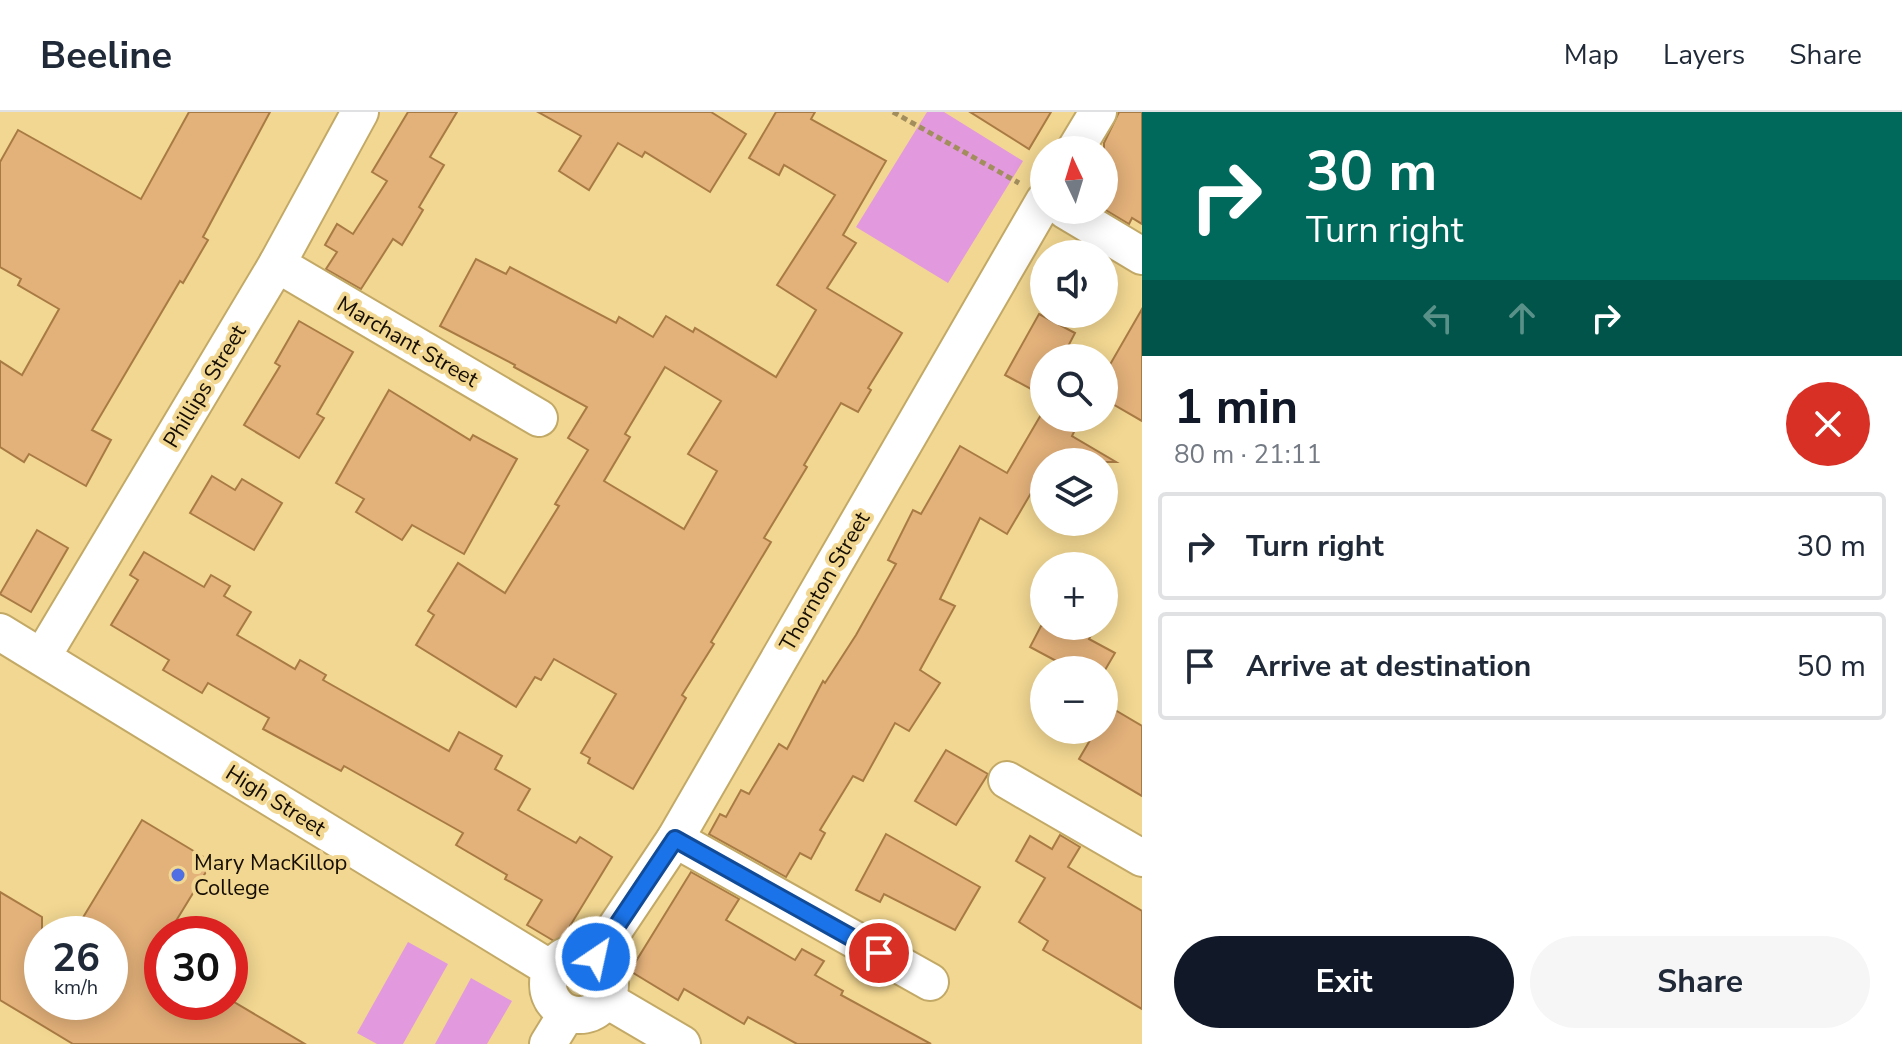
<!DOCTYPE html>
<html lang="en">
<head>
<meta charset="utf-8">
<style>
  :root { --surface:#fff; --page:#f6f6f7; --text:#1f2937; --muted:#747a83; --line:#e0e1e3; --accent:#111827 }
  body { margin:0; font-family:"Nunito Sans",sans-serif; background:var(--page); color:var(--text); height:100vh; display:flex; flex-direction:column; font-size:30px; white-space:nowrap }
  * { box-sizing:border-box; margin:0 }
  p { font-size:26px; color:var(--muted) }
  .icon { flex:none; width:44px; height:44px; fill:none; stroke:currentColor; stroke-width:2; stroke-linecap:round; stroke-linejoin:round }
  .map { position:relative; flex:1; overflow:hidden }
  .sheet { display:flex; flex-direction:column; background:var(--surface); width:760px }
  .sheet>* { flex:none }
  .guide { background:#00695c; color:#fff; overflow:hidden }
  .needle { width:52px; rotate:356deg }
  .fabs { position:absolute; left:1030px; top:24px; display:grid; gap:16px }
  .fabs a { display:grid; place-items:center; width:88px; height:88px; border-radius:50%; background:var(--surface); box-shadow:0 4px 20px #0003; font-size:40px }
  .speed { position:absolute; left:24px; top:804px; display:flex; gap:16px; font-size:40px; font-weight:700; text-align:center }
  .speed>* { display:grid; place-content:center; width:104px; height:104px; border-radius:50%; background:var(--surface); box-shadow:0 4px 20px #0003; line-height:1 }
  .speed small { font-size:20px; font-weight:400 }
  .speed .limit { border:12px solid #d22; background:#fff; color:#111 }
  .pin { position:absolute; display:grid; place-items:center; width:68px; height:68px; color:#fff; margin:-34px; border:4px solid #fff; border-radius:50%; box-shadow:0 2px 8px #0007 }
  .me { position:absolute; width:88px; margin:-44px; rotate:34deg; stroke-linejoin:round; filter:drop-shadow(0 0 6px #0008) }
  .turn { display:flex; align-items:center; gap:28px; height:168px; padding:0 32px; font-size:36px }
  .turn .icon { width:104px; height:104px; stroke-width:2.5 }
  .turn b { display:block; font-size:56px; line-height:68px }
  .lanes { display:flex; align-items:center; height:76px; padding:0 32px; background:#0003; justify-content:center; gap:40px; direction:ltr }
  .lanes .off { opacity:.35 }
  .round { display:grid; place-items:center; flex:none; width:84px; height:84px; border-radius:42px; background:var(--page) }
  .headline { display:flex; align-items:center; justify-content:space-between; height:136px; padding:0 32px }
  h1 { font-size:48px; font-weight:700; line-height:60px; color:var(--accent) }
  .cta { display:flex; gap:16px; margin-top:auto; padding:16px 32px }
  .cta a { flex:1; height:92px; border-radius:48px; background:var(--accent); color:#fff; font-size:32px; font-weight:700; line-height:92px; text-align:center }
  .cta a+a { background:var(--page); color:var(--text) }
  ul { padding:0; list-style:none }
  li { display:flex; align-items:center; gap:24px; height:108px; margin:0 16px 12px; padding:0 16px; border:4px solid var(--line); border-radius:8px }
  li div { flex:1 }
  li b { display:block; font-size:30px }
  li em { font-style:normal }
  header { display:flex; align-items:center; gap:48px; box-sizing:border-box; height:112px; padding:0 40px; background:var(--surface); border-bottom:2px solid var(--line) }
  header strong { font-size:38px }
  nav { display:flex; gap:44px; margin-inline-start:auto; font-size:28px }
  main { display:flex; flex:1; min-height:0 }
  .map>svg:first-child { display:block }
  .green { fill:#e399de }
  .building { fill:#e3b17a; stroke:#a97b44; stroke-width:2; fill-rule:evenodd }
  .lines { fill:none; stroke-linecap:round; stroke-linejoin:round }
  .minor-casing { stroke:#c3a966; stroke-width:40 }
  .path { stroke:#a28e5d; stroke-width:5; stroke-dasharray:6 4; stroke-linecap:butt }
  .minor { stroke:#fff; stroke-width:36 }
  .route-casing { stroke:#114b97; stroke-width:20 }
  .route { stroke:#1a73e8; stroke-width:14 }
  .poi-dot { fill:#506fe3; stroke:#f2d792; stroke-width:3 }
  .labels { text-anchor:middle; stroke-width:8; stroke-linejoin:round; paint-order:stroke }
  .street-label { font-size:22px; fill:#140d00; stroke:#f2d792 }
  .poi-label { font-size:22px; fill:#140d00; stroke:#f2d792; text-anchor:start }
</style>
</head>
<body>
<header>
<strong>Beeline</strong>
<nav><a>Map</a><a>Layers</a><a>Share</a></nav>
</header>
<main>
<div class="map">
<svg width="1142" height="932" viewBox="0 0 1142 932">
  <rect width="100%" height="100%" fill="#f2d792"/>
  <g class="green">
    <path d="M 927,0 L 944,0 L 1023,49 L 948,171 L 856,115 Z"/>
    <path d="M 408,830 L 448,852 L 403,932 L 377,932 L 357,921 Z"/>
    <path d="M 471,866 L 512,889 L 487,932 L 435,932 Z"/>
  </g>
  <g class="building">
    <path d="M 189,0 L 270,0 L 203,125 L 208,128 L 183,171 L 180,169 L 92,318 L 111,328 L 86,374 L 29,342 L 24,350 L 0,335 L 0,249 L 22,263 L 59,197 L 18,173 L 21,167 L 0,155 L 0,50 L 18,18 L 141,87 Z"/>
    <path d="M 408,0 L 457,0 L 430,45 L 444,53 L 419,95 L 423,98 L 402,133 L 393,127 L 361,177 L 326,157 L 337,140 L 325,133 L 337,112 L 353,122 L 387,69 L 372,60 Z"/>
    <path d="M 538,0 L 711,0 L 746,22 L 710,80 L 645,40 L 642,45 L 618,31 L 589,78 L 559,59 L 581,24 Z"/>
    <path d="M 776,0 L 815,0 L 811,7 L 886,49 L 843,123 L 856,131 L 827,176 L 902,221 L 868,276 L 871,278 L 858,300 L 841,291 L 804,353 L 807,355 L 764,426 L 771,430 L 711,530 L 714,532 L 682,583 L 686,586 L 633,677 L 588,651 L 590,646 L 581,641 L 616,582 L 554,547 L 541,568 L 535,565 L 516,595 L 416,533 L 434,503 L 428,499 L 458,451 L 505,481 L 559,394 L 555,392 L 588,338 L 568,326 L 587,295 L 514,255 L 515,253 L 440,214 L 476,147 L 506,162 L 510,155 L 616,211 L 619,205 L 653,225 L 666,204 L 693,220 L 695,216 L 776,265 L 816,198 L 777,173 L 835,83 L 784,53 L 779,63 L 749,46 ZM 665,255 L 721,289 L 688,342 L 717,359 L 684,417 L 604,369 L 630,325 L 625,322 Z"/>
    <path d="M 970,0 L 1051,0 L 1029,37 Z"/>
    <path d="M 1119,0 L 1142,0 L 1142,112 L 1132,106 L 1129,112 L 1104,97 L 1104,31 Z"/>
    <path d="M 1142,197 L 1142,309 L 1104,287 L 1104,263 Z"/>
    <path d="M 1039,202 L 1075,221 L 1062,246 L 1044,246 L 1044,284 L 1005,263 Z"/>
    <path d="M 299,209 L 353,240 L 317,302 L 324,306 L 299,346 L 244,313 L 280,254 L 275,251 Z"/>
    <path d="M 389,278 L 470,328 L 473,323 L 517,347 L 464,442 L 412,413 L 402,428 L 356,400 L 364,387 L 336,371 Z"/>
    <path d="M 1042,301 L 1044,306 L 1050,306 L 1074,320 L 1072,324 L 1116,350 L 1044,350 L 1044,359 L 1007,422 L 980,406 L 940,487 L 955,494 L 920,558 L 940,571 L 909,619 L 895,611 L 863,669 L 853,664 L 820,718 L 825,721 L 811,747 L 800,741 L 786,765 L 709,722 L 720,702 L 726,705 L 741,678 L 749,682 L 779,632 L 787,637 L 823,569 L 825,571 L 856,523 L 896,452 L 888,448 L 913,398 L 921,402 L 960,334 L 1007,361 Z"/>
    <path d="M 212,364 L 235,378 L 242,367 L 282,391 L 254,438 L 190,401 Z"/>
    <path d="M 37,418 L 68,436 L 31,500 L 0,482 Z"/>
    <path d="M 144,440 L 204,475 L 211,463 L 230,474 L 224,484 L 251,500 L 237,523 L 295,557 L 300,548 L 326,563 L 323,568 L 449,639 L 459,620 L 502,644 L 495,657 L 530,677 L 518,698 L 576,731 L 580,725 L 612,745 L 559,832 L 527,813 L 542,788 L 505,767 L 507,763 L 456,733 L 463,721 L 344,654 L 341,659 L 263,617 L 269,606 L 208,571 L 202,581 L 163,558 L 169,548 L 111,513 L 138,468 L 130,463 Z"/>
    <path d="M 1041,514 L 1096,514 L 1089,527 L 1115,541 L 1105,558 L 1073,558 L 1030,535 Z"/>
    <path d="M 1110,595 L 1142,614 L 1142,684 L 1079,647 L 1096,618 L 1104,618 L 1104,605 Z"/>
    <path d="M 946,638 L 988,662 L 956,713 L 915,689 Z"/>
    <path d="M 142,708 L 212,750 L 168,822 L 162,822 L 162,890 L 234,890 L 305,932 L 73,932 L 0,888 L 0,780 L 42,805 L 42,890 L 110,890 L 110,822 L 73,822 Z"/>
    <path d="M 886,722 L 980,775 L 955,818 L 884,782 L 880,790 L 856,778 Z"/>
    <path d="M 1060,723 L 1080,735 L 1068,755 L 1142,799 L 1142,897 L 1043,838 L 1048,829 L 1019,810 L 1045,766 L 1016,749 L 1030,724 L 1052,737 Z"/>
    <path d="M 691,760 L 739,787 L 726,808 L 795,848 L 802,837 L 824,849 L 815,863 L 843,879 L 841,883 L 931,932 L 797,932 L 748,905 L 744,912 L 684,877 L 678,888 L 630,859 Z"/>
  </g>
  <g class="lines">
    <defs>
      <g id="minor">
        <path d="M 1075,38 L 1098,0"/>
        <path d="M 1065,98 L 1142,144"/>
        <path d="M 277,152 L 539,306"/>
        <path d="M 0,520 L 551,857"/>
        <path d="M 42,545 L 277,152 L 360,0"/>
        <path d="M 1007,668 L 1142,746"/>
        <path d="M 675,727 L 930,870"/>
        <circle cx="579" cy="872" r="31"/>
        <path d="M 596,845 L 675,727 L 1044,89"/>
        <path d="M 607,888 L 682,932"/>
        <path d="M 548,932 L 567,901"/>
      </g>
    </defs>
    <use href="#minor" class="minor-casing"/>
    <path class="path" d="M 893,0 L 1019,71"/>
    <use href="#minor" class="minor"/>
  </g>
  <g class="lines">
    <defs>
      <path id="route" d="M 596,845 L 675,727 L 879,841"/>
    </defs>
    <use href="#route" class="route-casing"/>
    <use href="#route" class="route"/>
  </g>
  <circle class="poi-dot" cx="178" cy="763" r="8"/>
  <g class="labels">
    <g class="street-label">
      <text transform="translate(408 229) rotate(30)" y="8">Marchant Street</text>
      <text transform="translate(204 274) rotate(-59)" y="8">Phillips Street</text>
      <text transform="translate(824 469) rotate(-60)" y="8">Thornton Street</text>
      <text transform="translate(276 688) rotate(32)" y="8">High Street</text>
    </g>
    <g class="poi-label">
      <text x="194" y="758">Mary MacKillop<tspan x="194" dy="25">College</tspan></text>
    </g>
  </g>
</svg>
<div class="fabs">
<a><svg class="needle" viewBox="-14 -14 28 28"><path d="M0-13l5 13h-10z" fill="#e53935"/><path d="M0 13l5-13h-10z" fill="#747a83"/></svg></a>
<a><svg class="icon" aria-label="sound" viewBox="0 0 24 24"><path d="M4 9h4l5-4v14l-5-4H4zM17 9q2 3 0 6"/></svg></a>
<a><svg class="icon" aria-label="search" viewBox="0 0 24 24"><circle cx="10" cy="10" r="6"/><path d="M15 15l6 6"/></svg></a>
<a><svg class="icon" aria-label="layers" viewBox="0 0 24 24"><path d="M12 4l9 5-9 5-9-5zM3 14l9 5 9-5"/></svg></a>
<a>+</a>
<a>−</a>
</div>
<div class="speed"><div>26<small>km/h</small></div><div class="limit">30</div></div>
<div class="pin" style="left:879px;top:841px;background:#d93025"><svg class="icon" aria-label="arrive" viewBox="0 0 24 24"><path d="M6 21V4h12l-3 4 3 4H6"/></svg></div>
<svg class="me" style="left:596px;top:845px" viewBox="-20 -20 40 40"><circle r="17" fill="#1a73e8" stroke="#fff" stroke-width="3"/><path d="M0-11L8 9 0 5-8 9z" fill="#fff"/></svg>
</div>
<section class="sheet">
<div class="guide">
<div class="turn"><svg class="icon" aria-label="right" viewBox="0 0 24 24"><path d="M7 20v-9h11M14 6l5 5-5 5"/></svg><div><b>30 m</b>Turn right</div></div>
<div class="lanes"><svg class="icon off" aria-label="left" viewBox="0 0 24 24"><path d="M17 20v-9H6M10 6l-5 5 5 5"/></svg><svg class="icon off" aria-label="ahead" viewBox="0 0 24 24"><path d="M12 20V5M6 11l6-6 6 6"/></svg><svg class="icon" aria-label="right" viewBox="0 0 24 24"><path d="M7 20v-9h11M14 6l5 5-5 5"/></svg></div>
</div>
<div class="headline"><div><h1>1 min</h1><p>80 m · 21:11</p></div><a class="round" style="background:#d93025;color:#fff"><svg class="icon" aria-label="close" viewBox="0 0 24 24"><path d="M6 6l12 12M18 6L6 18"/></svg></a></div>
<ul>
<li><svg class="icon" aria-label="right" viewBox="0 0 24 24"><path d="M7 20v-9h11M14 6l5 5-5 5"/></svg><div><b>Turn right</b></div><em>30 m</em></li>
<li><svg class="icon" aria-label="arrive" viewBox="0 0 24 24"><path d="M6 21V4h12l-3 4 3 4H6"/></svg><div><b>Arrive at destination</b></div><em>50 m</em></li>
</ul>
<div class="cta"><a>Exit</a><a>Share</a></div>
</section>
</main>
</body>
</html>
